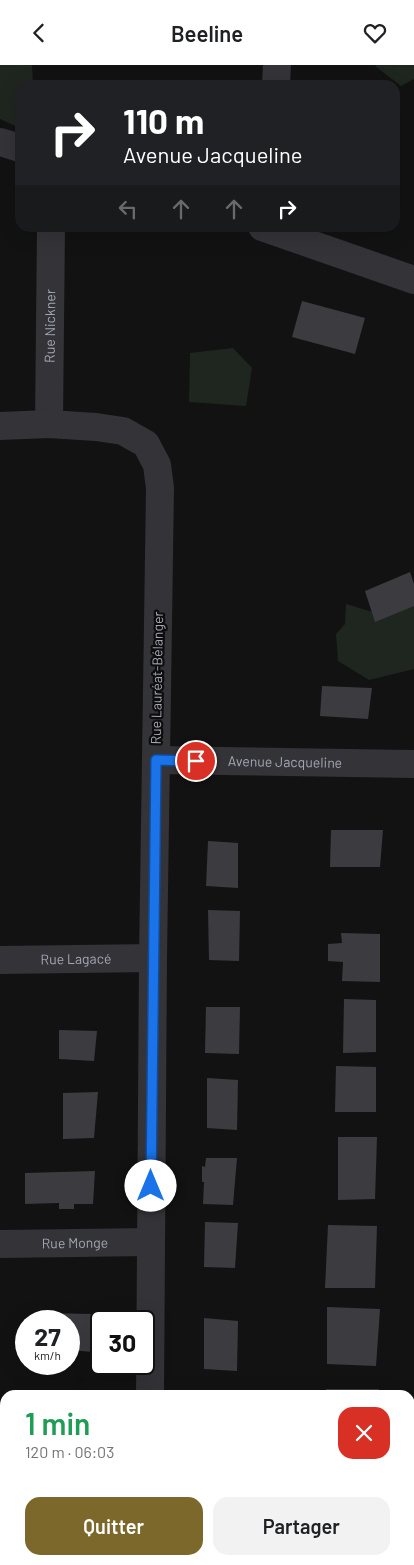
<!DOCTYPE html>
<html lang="fr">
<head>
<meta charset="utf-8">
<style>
  :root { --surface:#fff; --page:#f2f2f2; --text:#202124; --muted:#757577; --accent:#7b682a }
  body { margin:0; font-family:Barlow,sans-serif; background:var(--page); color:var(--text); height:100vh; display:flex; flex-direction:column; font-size:19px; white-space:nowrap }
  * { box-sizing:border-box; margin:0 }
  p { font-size:16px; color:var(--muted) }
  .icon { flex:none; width:28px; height:28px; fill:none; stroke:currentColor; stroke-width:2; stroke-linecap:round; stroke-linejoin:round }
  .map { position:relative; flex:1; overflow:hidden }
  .panel { position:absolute; left:0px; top:1325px; width:415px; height:175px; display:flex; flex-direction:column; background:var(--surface); border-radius:15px 15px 0 0; box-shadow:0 5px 20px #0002 }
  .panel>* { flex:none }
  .guide { position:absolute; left:15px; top:15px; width:385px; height:152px; border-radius:15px; box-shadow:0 5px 20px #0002; background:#202124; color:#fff; overflow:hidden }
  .speed { position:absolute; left:15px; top:1245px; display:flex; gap:10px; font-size:25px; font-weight:700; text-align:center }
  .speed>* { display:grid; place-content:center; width:65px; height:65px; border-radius:50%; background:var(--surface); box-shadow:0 5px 20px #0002; line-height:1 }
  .speed small { font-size:12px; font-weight:400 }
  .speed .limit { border:2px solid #111; border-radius:8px; background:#fff; color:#111 }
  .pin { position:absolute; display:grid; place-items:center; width:42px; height:42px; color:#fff; margin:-21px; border:2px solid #fff; border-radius:50%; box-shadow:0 1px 5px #0007 }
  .me { position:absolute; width:55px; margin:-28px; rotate:0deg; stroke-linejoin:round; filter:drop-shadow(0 0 4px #0008) }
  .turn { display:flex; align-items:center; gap:18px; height:105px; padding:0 25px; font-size:22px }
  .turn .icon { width:65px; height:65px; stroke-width:2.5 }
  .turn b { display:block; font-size:35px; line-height:42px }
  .lanes { display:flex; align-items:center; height:48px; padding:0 25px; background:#0003; justify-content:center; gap:25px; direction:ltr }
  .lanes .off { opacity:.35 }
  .round { display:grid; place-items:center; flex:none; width:52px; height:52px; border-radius:15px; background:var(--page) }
  .head { display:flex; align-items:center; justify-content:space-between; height:85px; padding:0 25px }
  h1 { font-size:30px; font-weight:600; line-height:38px; color:#1e9e55 }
  .action { display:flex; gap:10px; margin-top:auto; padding:10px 25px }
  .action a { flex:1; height:58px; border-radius:15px; background:var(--accent); color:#fff; font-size:20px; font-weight:600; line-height:58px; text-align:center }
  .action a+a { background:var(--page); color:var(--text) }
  header { display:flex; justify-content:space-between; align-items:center; height:65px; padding:0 25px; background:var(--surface); font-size:22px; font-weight:600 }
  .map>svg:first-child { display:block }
  .green { fill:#1e261f }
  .building { fill:#3c3c40 }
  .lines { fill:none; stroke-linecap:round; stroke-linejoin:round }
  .minor { stroke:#333338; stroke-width:28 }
  .route-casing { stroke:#114b97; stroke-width:12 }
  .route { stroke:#1a73e8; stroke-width:9 }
  .labels { text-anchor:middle; stroke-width:4.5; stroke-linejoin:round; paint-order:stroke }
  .street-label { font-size:14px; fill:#a3a7b3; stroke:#0d0d0e }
</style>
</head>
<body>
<header><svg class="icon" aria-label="back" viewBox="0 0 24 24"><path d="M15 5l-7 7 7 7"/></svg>Beeline<svg class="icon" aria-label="heart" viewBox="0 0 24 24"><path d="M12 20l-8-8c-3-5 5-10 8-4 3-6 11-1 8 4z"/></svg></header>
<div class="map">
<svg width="414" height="1500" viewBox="0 0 414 1500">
  <rect width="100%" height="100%" fill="#121213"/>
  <g class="green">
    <path d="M 0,0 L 32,0 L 33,20 L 20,20 L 20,63 L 0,54 Z"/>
    <path d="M 377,0 L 414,0 L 414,14 L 401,21 L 375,1 Z"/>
    <path d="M 233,283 L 252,303 L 246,341 L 189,337 L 190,288 Z"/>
    <path d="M 414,536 L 414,604 L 369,615 L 338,596 L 336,569 L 345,559 L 346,539 L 383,550 Z"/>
  </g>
  <g class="building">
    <path d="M 302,236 L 365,253 L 355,289 L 292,272 Z"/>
    <path d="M 410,507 L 414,519 L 414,541 L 375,557 L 365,526 Z"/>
    <path d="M 322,621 L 372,623 L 368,654 L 320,651 Z"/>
    <path d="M 331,765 L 383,765 L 380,802 L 330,802 Z"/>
    <path d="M 208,776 L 238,778 L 238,823 L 206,821 Z"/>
    <path d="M 208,845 L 240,846 L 239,896 L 209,895 Z"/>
    <path d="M 341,868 L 380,869 L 380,917 L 342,916 L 343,897 L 328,896 L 328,879 L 342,878 Z"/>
    <path d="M 344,934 L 376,935 L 376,987 L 343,988 Z"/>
    <path d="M 206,942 L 240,942 L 239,989 L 205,988 Z"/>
    <path d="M 59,965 L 97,966 L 94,996 L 59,994 Z"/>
    <path d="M 336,1001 L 376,1002 L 376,1047 L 335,1047 Z"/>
    <path d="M 207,1013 L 238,1015 L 237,1065 L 207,1063 Z"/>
    <path d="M 98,1027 L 94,1073 L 63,1074 L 63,1028 Z"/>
    <path d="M 338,1072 L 377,1072 L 375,1134 L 338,1135 Z"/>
    <path d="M 206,1093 L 237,1093 L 233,1140 L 203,1139 L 204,1117 L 202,1117 L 202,1101 L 205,1102 Z"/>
    <path d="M 95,1106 L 93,1139 L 74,1139 L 74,1144 L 59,1144 L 59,1138 L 25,1139 L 25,1108 Z"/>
    <path d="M 205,1157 L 238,1158 L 235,1203 L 204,1202 Z"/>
    <path d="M 328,1160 L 377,1161 L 375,1223 L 325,1223 Z"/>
    <path d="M 327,1242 L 380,1244 L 376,1301 L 327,1299 Z"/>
    <path d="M 44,1248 L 94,1249 L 93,1287 L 69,1285 L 69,1256 L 44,1256 Z"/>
    <path d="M 204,1253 L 238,1256 L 237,1306 L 204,1304 Z"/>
    <rect x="326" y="1324" width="53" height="6"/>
    <rect x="204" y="1495" width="32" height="5"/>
    <rect x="344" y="1495" width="36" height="5"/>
    <path d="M 59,1497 L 93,1498 L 93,1500 L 59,1500 Z"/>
  </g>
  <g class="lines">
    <g class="minor">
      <path d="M 276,20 L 277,0"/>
      <path d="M 0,77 L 20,83"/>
      <path d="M 262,162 L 414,215"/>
      <path id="s1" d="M 49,359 L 51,162"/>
      <path d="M 0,361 L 49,359 L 96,362 L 123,366 L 146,379 L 157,400 L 160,423 L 153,893 L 150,1330"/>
      <path id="s2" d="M 156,695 L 414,699"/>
      <path id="s3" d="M 0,895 L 153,893"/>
      <path id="s4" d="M 0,1179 L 151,1177"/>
      <path d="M 149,1500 L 149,1495"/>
    </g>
  </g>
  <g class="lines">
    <defs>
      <path id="route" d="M 151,1121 L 156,695 L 196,696"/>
    </defs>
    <use href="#route" class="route-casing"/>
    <use href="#route" class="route"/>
  </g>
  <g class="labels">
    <g class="street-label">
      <text dy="5" stroke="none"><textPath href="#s1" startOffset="98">Rue Nickner</textPath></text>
      <text transform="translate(157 613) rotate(-89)" y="5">Rue Lauréat-Bélanger</text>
      <text dy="5" stroke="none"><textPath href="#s2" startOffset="129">Avenue Jacqueline</textPath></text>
      <text dy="5" stroke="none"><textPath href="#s3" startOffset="76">Rue Lagacé</textPath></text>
      <text dy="5" stroke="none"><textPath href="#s4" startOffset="75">Rue Monge</textPath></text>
    </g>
  </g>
</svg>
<div class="speed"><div>27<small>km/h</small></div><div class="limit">30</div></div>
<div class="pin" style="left:196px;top:696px;background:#d93025"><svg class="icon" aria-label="arrive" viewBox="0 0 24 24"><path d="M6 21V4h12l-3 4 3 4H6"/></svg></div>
<svg class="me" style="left:151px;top:1121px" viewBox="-20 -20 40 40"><circle r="19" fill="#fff"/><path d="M0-13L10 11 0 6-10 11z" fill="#1a73e8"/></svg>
<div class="guide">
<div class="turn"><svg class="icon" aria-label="right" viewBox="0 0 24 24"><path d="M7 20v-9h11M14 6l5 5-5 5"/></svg><div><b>110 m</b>Avenue Jacqueline</div></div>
<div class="lanes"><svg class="icon off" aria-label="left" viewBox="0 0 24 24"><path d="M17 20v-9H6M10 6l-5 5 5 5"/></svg><svg class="icon off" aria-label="ahead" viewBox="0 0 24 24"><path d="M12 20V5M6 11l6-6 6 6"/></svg><svg class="icon off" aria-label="ahead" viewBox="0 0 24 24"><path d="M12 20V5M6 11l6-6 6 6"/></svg><svg class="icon" aria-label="right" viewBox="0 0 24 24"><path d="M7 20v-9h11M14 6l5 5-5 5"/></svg></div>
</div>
<section class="panel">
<div class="head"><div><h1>1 min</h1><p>120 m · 06:03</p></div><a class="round" style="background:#d93025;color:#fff"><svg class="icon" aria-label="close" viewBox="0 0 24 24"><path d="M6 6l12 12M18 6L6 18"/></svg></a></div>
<div class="action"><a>Quitter</a><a>Partager</a></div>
</section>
</div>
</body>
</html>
